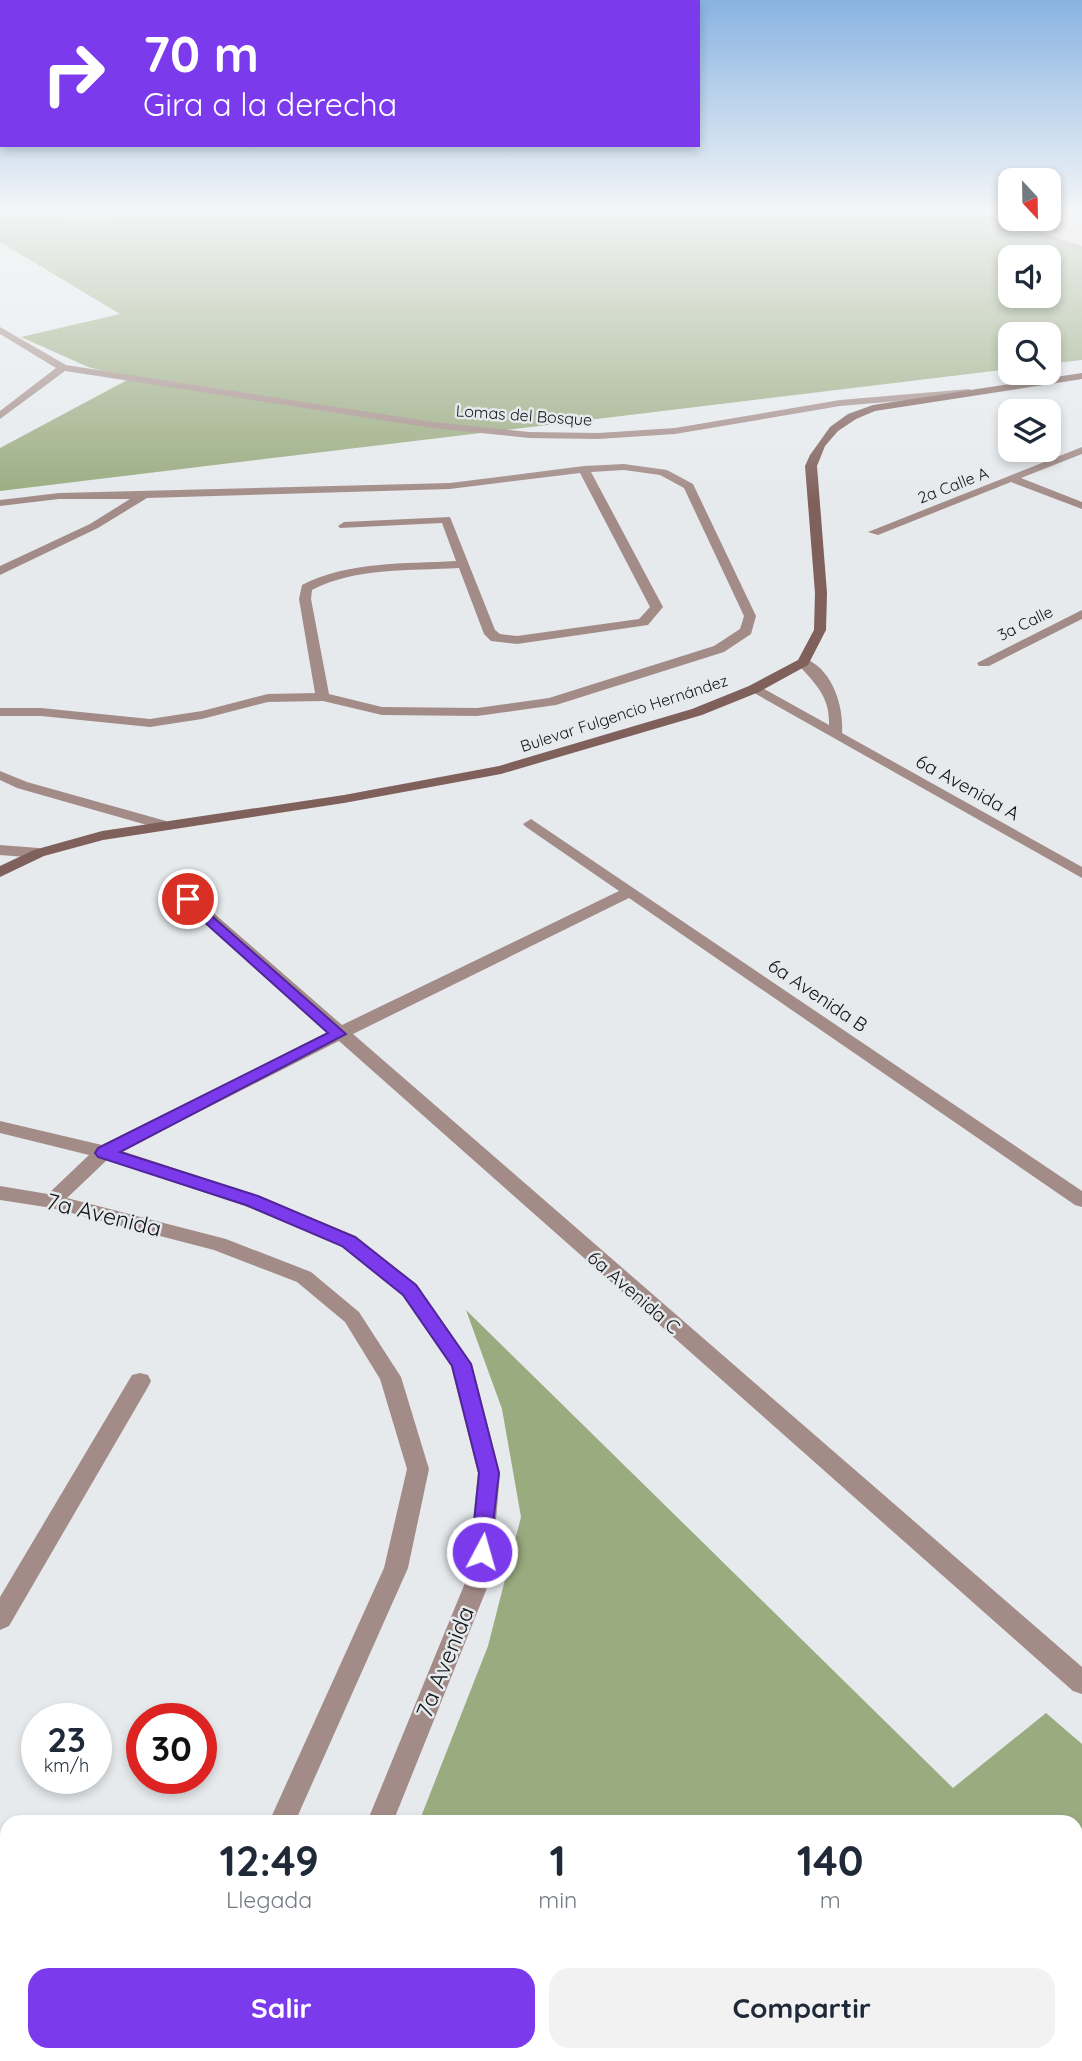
<!DOCTYPE html>
<html lang="es">
<head>
<meta charset="utf-8">
<style>
  :root { --surface:#fff; --page:#f2f2f3; --text:#1f2937; --muted:#747a83; --accent:#7c3aed }
  body { margin:0; font-family:Quicksand,sans-serif; background:var(--page); color:var(--text); height:100vh; display:flex; flex-direction:column; font-size:26px; white-space:nowrap }
  * { box-sizing:border-box; margin:0 }
  p { font-size:23px; color:var(--muted) }
  .icon { flex:none; width:38px; height:38px; fill:none; stroke:currentColor; stroke-width:2; stroke-linecap:round; stroke-linejoin:round }
  .map { position:relative; flex:1; overflow:hidden }
  .side { position:absolute; left:0px; top:1815px; width:1083px; height:247px; display:flex; flex-direction:column; background:var(--surface); border-radius:21px 21px 0 0; box-shadow:0 4px 10px #0003 }
  .side>* { flex:none }
  .top-card { position:absolute; left:0px; top:0px; width:700px; height:147px; box-shadow:0 4px 10px #0003; background:#7c3aed; color:#fff; overflow:hidden }
  .needle { width:46px; rotate:158deg }
  .fabs { position:absolute; left:998px; top:168px; display:grid; gap:14px }
  .fabs a { display:grid; place-items:center; width:63px; height:63px; border-radius:14px; background:var(--surface); box-shadow:0 4px 10px #0003; font-size:35px }
  .speed { position:absolute; left:21px; top:1703px; display:flex; gap:14px; font-size:35px; font-weight:700; text-align:center }
  .speed>* { display:grid; place-content:center; width:91px; height:91px; border-radius:50%; background:var(--surface); box-shadow:0 4px 10px #0003; line-height:1 }
  .speed small { font-size:18px; font-weight:400 }
  .speed .limit { border:10px solid #d22; background:#fff; color:#111 }
  .pin { position:absolute; display:grid; place-items:center; width:60px; height:60px; color:#fff; margin:-30px; border:4px solid #fff; border-radius:50%; box-shadow:0 2px 7px #0007 }
  .me { position:absolute; width:77px; margin:-38px; rotate:6deg; stroke-linejoin:round; filter:drop-shadow(0 0 5px #0008) }
  .turn { display:flex; align-items:center; gap:24px; height:147px; padding:0 28px; font-size:32px }
  .turn .icon { width:91px; height:91px; stroke-width:2.5 }
  .turn b { display:block; font-size:49px; line-height:60px }
  .eta { display:flex; justify-content:space-evenly; align-items:center; height:119px; text-align:center }
  .eta b { font-size:42px; font-weight:800; line-height:49px }
  .primary-button { display:flex; gap:14px; margin-top:auto; padding:14px 28px }
  .primary-button a { flex:1; height:80px; border-radius:21px; background:var(--accent); color:#fff; font-size:28px; font-weight:800; line-height:80px; text-align:center }
  .primary-button a+a { background:var(--page); color:var(--text) }
  .map>svg:first-child { display:block }
  .commercial { fill:#f3d8dc }
  .forest { fill:#9aab80; fill-rule:evenodd }
  .lines { fill:none; stroke-linecap:round; stroke-linejoin:round }
  .lane { fill:#a38c88; fill-rule:evenodd }
  .street { fill:#a38c88; fill-rule:evenodd }
  .secondary { fill:#80605b; fill-rule:evenodd }
  .route { fill:#7c3aed; stroke:#51269a; stroke-width:2 }
  .labels { text-anchor:middle; stroke-width:5; stroke-linejoin:round; paint-order:stroke }
  .far-street-label { font-size:16px; fill:#131516; stroke:#e6eaed }
  .street-label { font-size:19px; fill:#131516; stroke:#e6eaed }
  .near-street-label { font-size:23px; fill:#131516; stroke:#e6eaed }
</style>
</head>
<body>
<div class="map">
<svg width="1082" height="2061" viewBox="0 0 1082 2061">
  <rect width="100%" height="100%" fill="#e6eaed"/>
  <path class="commercial" d="M 975,212 L 1010,212 L 1010,219 L 1048,219 L 1048,212 L 1082,212 L 1082,248 Z"/>
  <g class="forest">
    <path d="M 0,212 L 90,219 L 166,212 L 975,212 L 1082,248 L 1082,360 L 1048,364 L 1048,334 L 1010,334 L 1010,369 L 0,491 L 0,448 L 131,378 L 88,367 L 21,337 L 120,314 L 0,242 ZM 1010,257 L 1048,257 L 1048,296 L 1010,296 Z"/>
    <path d="M 466,1310 L 953,1788 L 1046,1713 L 1082,1744 L 1082,2061 L 334,2061 L 336,2054 L 1076,2054 L 1076,1822 L 419,1822 L 488,1646 L 521,1517 L 502,1409 Z"/>
  </g>
  <g class="lines">
    <g class="lane">
      <path d="M 624,464 L 667,470 L 693,484 L 756,616 L 751,634 L 724,652 L 556,705 L 477,716 L 382,715 L 323,701 L 268,702 L 202,719 L 150,727 L 41,716 L 0,716 L 0,708 L 41,708 L 150,719 L 202,711 L 268,694 L 315,693 L 299,599 L 302,585 C 348,561 405,564 456,561 L 442,523 L 340,528 L 338,526 L 344,522 L 450,517 L 495,630 L 500,634 L 517,636 L 639,619 L 650,607 L 580,473 L 450,489 L 147,498 L 98,528 L 0,575 L 0,566 L 90,524 L 130,499 L 59,499 L 0,506 L 0,500 L 59,493 L 450,483 L 584,466 ZM 624,470 L 660,475 L 684,488 L 744,616 L 740,629 L 714,646 L 549,698 L 477,708 L 382,707 L 329,694 L 311,599 L 312,590 C 356,567 411,571 459,568 L 484,634 L 491,641 L 517,644 L 648,625 L 663,607 L 591,472 Z"/>
      <path d="M 0,771 L 27,782 L 166,821 L 169,824 L 161,829 L 17,788 L 0,780 Z"/>
      <path d="M 0,845 L 39,848 L 47,853 L 39,858 L 0,855 Z"/>
    </g>
    <g class="street">
      <path d="M 967,212 L 980,212 L 1082,246 L 1082,252 Z"/>
      <path d="M 0,327 L 66,365 L 433,422 L 529,432 L 598,433 L 675,428 L 840,400 L 969,389 L 974,392 L 969,395 L 840,406 L 675,434 L 598,439 L 529,438 L 433,428 L 65,371 L 0,419 L 0,411 L 56,368 L 0,334 Z"/>
      <path d="M 1082,447 L 1082,454 L 1021,478 L 1082,502 L 1082,509 L 1011,482 L 878,535 L 868,532 Z"/>
      <path d="M 1082,610 L 1082,619 L 989,666 L 979,666 L 977,663 Z"/>
      <path d="M 803,658 C 832,667 844,706 842,733 L 1082,867 L 1082,878 L 747,689 L 749,686 L 759,686 L 829,725 C 830,695 814,683 796,662 Z"/>
      <path d="M 531,819 L 1082,1191 L 1082,1207 L 1075,1205 L 629,898 L 353,1034 L 1082,1667 L 1082,1694 L 1073,1691 L 339,1041 L 122,1151 L 259,1196 L 356,1236 L 417,1285 L 472,1364 L 500,1473 L 491,1578 L 393,1822 L 367,1822 L 467,1578 L 478,1473 L 451,1366 L 403,1295 L 342,1246 L 245,1206 L 107,1160 L 67,1198 L 226,1239 L 311,1272 L 359,1312 L 401,1377 L 429,1469 L 408,1568 L 295,1822 L 269,1822 L 384,1568 L 407,1469 L 380,1379 L 345,1322 L 297,1282 L 214,1250 L 52,1208 L 0,1200 L 0,1186 L 48,1194 L 89,1155 L 0,1133 L 0,1121 L 102,1145 L 328,1032 L 182,902 L 180,899 L 182,896 L 194,896 L 342,1025 L 619,891 L 526,827 L 523,824 Z"/>
      <path d="M 140,1373 L 148,1375 L 151,1381 L 148,1387 L 9,1626 L 0,1630 L 0,1597 L 132,1375 Z"/>
      <path d="M 159,2054 L 188,2054 L 186,2061 L 156,2061 Z"/>
      <path d="M 271,2054 L 300,2054 L 299,2061 L 269,2061 Z"/>
    </g>
    <path class="secondary" d="M 1082,373 L 1082,379 L 875,411 L 856,419 L 838,431 L 825,446 L 817,466 L 827,593 L 826,630 L 808,665 L 759,692 L 702,715 L 501,774 L 344,803 L 103,840 L 44,856 L 0,877 L 0,866 L 34,850 L 102,831 L 344,795 L 499,766 L 692,709 L 749,686 L 798,660 L 814,630 L 815,593 L 805,466 L 810,455 L 830,427 L 848,414 L 873,405 Z"/>
  </g>
  <linearGradient id="sky" x2="0" y2="1"><stop stop-color="#89b3e2"/><stop offset="0.42" stop-color="#f4f6f7"/><stop offset="1" stop-color="#f4f6f7" stop-opacity="0"/></linearGradient>
  <rect width="1082" height="501" fill="url(#sky)"/>
  <path class="route" d="M 188,895 L 346,1034 L 120,1152 L 258,1196 L 355,1237 L 416,1285 L 471,1364 L 499,1473 L 489,1558 L 482,1561 L 474,1558 L 471,1552 L 479,1473 L 452,1366 L 403,1295 L 342,1246 L 246,1205 L 98,1157 L 95,1153 L 98,1148 L 328,1033 L 182,902 L 182,896 Z"/>
  <g class="labels">
    <g class="far-street-label">
      <text transform="translate(524 415) rotate(4)" y="6">Lomas del Bosque</text>
      <text transform="translate(953 485) rotate(-21)" y="6">2a Calle A</text>
      <text transform="translate(1025 623) rotate(-26)" y="6">3a Calle</text>
      <text transform="translate(624 713) rotate(-18)" y="6">Bulevar Fulgencio Hernández</text>
    </g>
    <g class="street-label">
      <text transform="translate(968 787) rotate(29)" y="7">6a Avenida A</text>
      <text transform="translate(818 995) rotate(34)" y="7">6a Avenida B</text>
      <text transform="translate(634 1292) rotate(41)" y="7">6a Avenida C</text>
    </g>
    <g class="near-street-label">
      <text transform="translate(104 1215) rotate(14)" y="8">7a Avenida</text>
      <text transform="translate(445 1662) rotate(-68)" y="8">7a Avenida</text>
    </g>
  </g>
</svg>
<div class="fabs">
<a><svg class="needle" viewBox="-14 -14 28 28"><path d="M0-13l5 13h-10z" fill="#e53935"/><path d="M0 13l5-13h-10z" fill="#747a83"/></svg></a>
<a><svg class="icon" aria-label="sound" viewBox="0 0 24 24"><path d="M4 9h4l5-4v14l-5-4H4zM17 9q2 3 0 6"/></svg></a>
<a><svg class="icon" aria-label="search" viewBox="0 0 24 24"><circle cx="10" cy="10" r="6"/><path d="M15 15l6 6"/></svg></a>
<a><svg class="icon" aria-label="layers" viewBox="0 0 24 24"><path d="M12 4l9 5-9 5-9-5zM3 14l9 5 9-5"/></svg></a>
</div>
<div class="speed"><div>23<small>km/h</small></div><div class="limit">30</div></div>
<div class="pin" style="left:188px;top:899px;background:#d93025"><svg class="icon" aria-label="arrive" viewBox="0 0 24 24"><path d="M6 21V4h12l-3 4 3 4H6"/></svg></div>
<svg class="me" style="left:482px;top:1552px" viewBox="-20 -20 40 40"><circle r="17" fill="#7c3aed" stroke="#fff" stroke-width="3"/><path d="M0-11L8 9 0 5-8 9z" fill="#fff"/></svg>
<div class="top-card">
<div class="turn"><svg class="icon" aria-label="right" viewBox="0 0 24 24"><path d="M7 20v-9h11M14 6l5 5-5 5"/></svg><div><b>70 m</b>Gira a la derecha</div></div>
</div>
<section class="side">
<div class="eta">
<div><b>12:49</b><p>Llegada</p></div>
<div><b>1</b><p>min</p></div>
<div><b>140</b><p>m</p></div>
</div>
<div class="primary-button"><a>Salir</a><a>Compartir</a></div>
</section>
</div>
</body>
</html>
